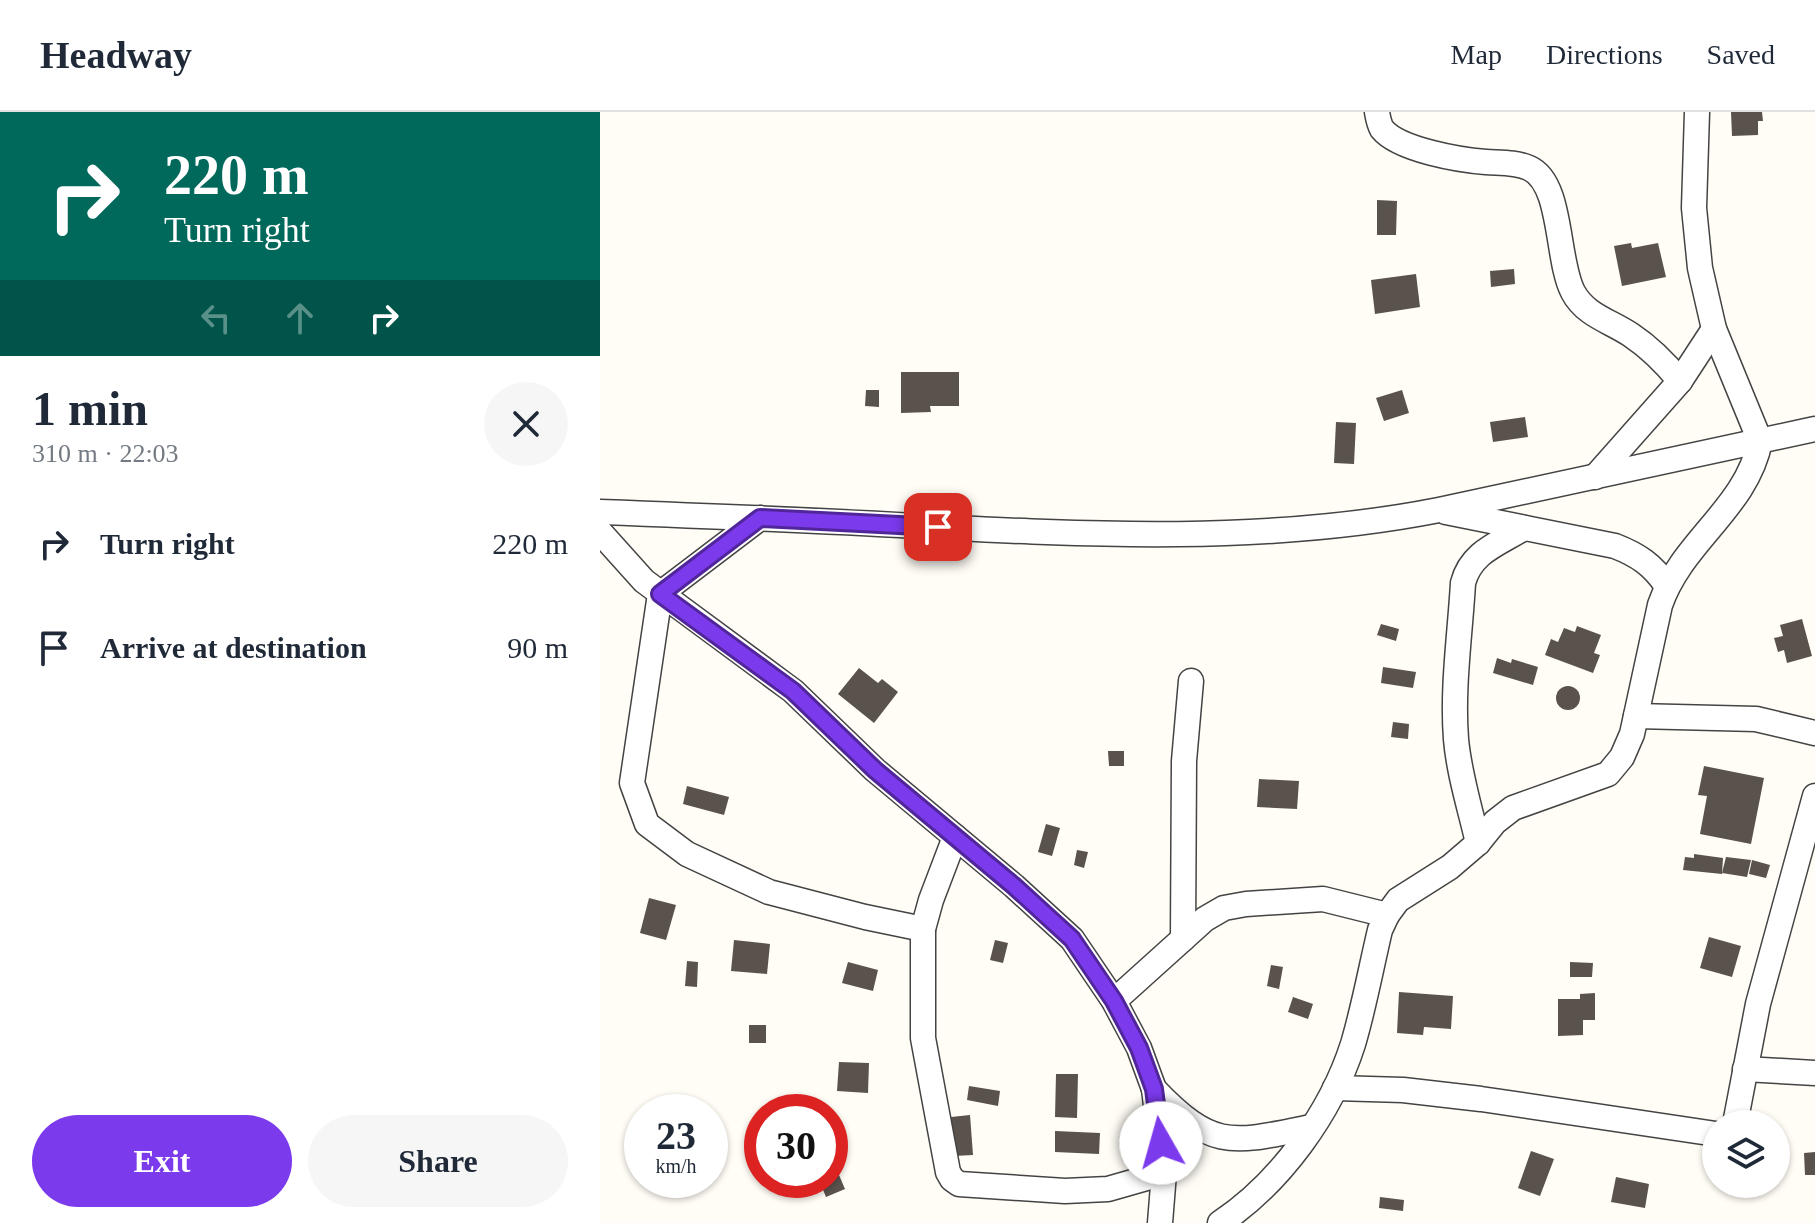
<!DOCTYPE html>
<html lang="en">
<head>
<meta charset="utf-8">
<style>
  :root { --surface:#fff; --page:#f6f6f7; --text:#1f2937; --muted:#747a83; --line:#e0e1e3; --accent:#7c3aed }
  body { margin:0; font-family:"Times New Roman",serif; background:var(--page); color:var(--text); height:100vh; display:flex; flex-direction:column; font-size:30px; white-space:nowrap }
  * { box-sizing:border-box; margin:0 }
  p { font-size:26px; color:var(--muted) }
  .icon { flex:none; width:44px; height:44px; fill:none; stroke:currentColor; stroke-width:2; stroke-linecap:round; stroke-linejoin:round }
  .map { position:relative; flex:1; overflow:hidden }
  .sheet { display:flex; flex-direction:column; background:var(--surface); width:600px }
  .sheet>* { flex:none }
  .banner { background:#00695c; color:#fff; overflow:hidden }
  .buttons { position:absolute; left:1102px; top:998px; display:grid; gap:16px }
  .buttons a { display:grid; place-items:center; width:88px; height:88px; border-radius:50%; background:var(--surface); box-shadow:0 2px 6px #0004; font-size:40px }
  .speed { position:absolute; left:24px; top:982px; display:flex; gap:16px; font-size:40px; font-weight:700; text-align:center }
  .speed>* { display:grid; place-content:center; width:104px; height:104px; border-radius:50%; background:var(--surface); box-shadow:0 2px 6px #0004; line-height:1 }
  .speed small { font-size:20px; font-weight:400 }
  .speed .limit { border:12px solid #d22; background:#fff; color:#111 }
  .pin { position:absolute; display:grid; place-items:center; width:68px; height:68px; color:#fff; margin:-34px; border-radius:16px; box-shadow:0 4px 12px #0006 }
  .me { position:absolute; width:88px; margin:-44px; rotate:353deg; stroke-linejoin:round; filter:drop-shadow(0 0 6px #0008) }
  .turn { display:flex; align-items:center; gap:28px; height:168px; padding:0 32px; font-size:36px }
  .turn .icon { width:104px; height:104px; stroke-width:2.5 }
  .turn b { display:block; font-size:56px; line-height:68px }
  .lanes { display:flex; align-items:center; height:76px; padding:0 32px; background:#0003; justify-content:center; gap:40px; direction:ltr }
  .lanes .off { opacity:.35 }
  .round { display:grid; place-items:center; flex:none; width:84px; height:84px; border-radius:42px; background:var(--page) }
  .overview { display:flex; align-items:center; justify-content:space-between; height:136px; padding:0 32px }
  h1 { font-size:48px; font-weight:600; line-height:60px }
  .primary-button { display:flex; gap:16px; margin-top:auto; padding:16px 32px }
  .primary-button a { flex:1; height:92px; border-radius:48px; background:var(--accent); color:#fff; font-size:32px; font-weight:600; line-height:92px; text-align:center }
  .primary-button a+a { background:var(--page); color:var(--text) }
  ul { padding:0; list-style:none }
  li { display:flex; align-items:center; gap:24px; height:104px; padding:0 32px }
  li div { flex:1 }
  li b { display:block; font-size:30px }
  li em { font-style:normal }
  header { display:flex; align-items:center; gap:48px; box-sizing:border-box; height:112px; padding:0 40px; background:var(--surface); border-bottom:2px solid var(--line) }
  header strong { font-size:38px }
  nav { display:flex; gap:44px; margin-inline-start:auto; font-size:28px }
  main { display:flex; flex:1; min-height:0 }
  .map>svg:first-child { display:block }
  .building { fill:#5a524d }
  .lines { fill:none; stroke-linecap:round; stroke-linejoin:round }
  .street-casing { stroke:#444; stroke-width:27 }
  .street { stroke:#fff; stroke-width:24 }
  .route-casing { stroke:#51269a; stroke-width:20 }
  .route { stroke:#7c3aed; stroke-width:14 }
</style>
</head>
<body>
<header>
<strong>Headway</strong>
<nav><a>Map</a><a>Directions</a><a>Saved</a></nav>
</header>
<main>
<section class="sheet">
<div class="banner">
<div class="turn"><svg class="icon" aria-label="right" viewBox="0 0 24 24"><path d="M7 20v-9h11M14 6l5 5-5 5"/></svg><div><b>220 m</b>Turn right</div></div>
<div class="lanes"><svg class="icon off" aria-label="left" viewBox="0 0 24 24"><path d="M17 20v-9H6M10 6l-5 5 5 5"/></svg><svg class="icon off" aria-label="ahead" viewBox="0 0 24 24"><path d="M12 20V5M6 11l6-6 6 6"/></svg><svg class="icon" aria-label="right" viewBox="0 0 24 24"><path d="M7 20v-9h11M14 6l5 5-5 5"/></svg></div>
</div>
<div class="overview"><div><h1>1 min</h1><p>310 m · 22:03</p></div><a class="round"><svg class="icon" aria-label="close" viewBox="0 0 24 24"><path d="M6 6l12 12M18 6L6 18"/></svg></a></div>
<ul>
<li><svg class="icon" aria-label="right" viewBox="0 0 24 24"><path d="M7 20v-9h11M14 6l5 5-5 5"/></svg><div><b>Turn right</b></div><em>220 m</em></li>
<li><svg class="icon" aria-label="arrive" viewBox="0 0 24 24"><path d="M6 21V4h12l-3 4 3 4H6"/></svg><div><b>Arrive at destination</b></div><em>90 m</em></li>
</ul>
<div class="primary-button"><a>Exit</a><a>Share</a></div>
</section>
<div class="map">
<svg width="1215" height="1111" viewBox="0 0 1215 1111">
  <rect width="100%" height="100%" fill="#fffdf5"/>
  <g class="building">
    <path d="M 1131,0 L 1162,0 L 1163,9 L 1158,9 L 1158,23 L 1132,24 Z"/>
    <path d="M 777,88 L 797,89 L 796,123 L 777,123 Z"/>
    <path d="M 1031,131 L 1032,136 L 1058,131 L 1066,165 L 1022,174 L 1014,134 Z"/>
    <path d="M 914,157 L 915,172 L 891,175 L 890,159 Z"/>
    <path d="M 816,162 L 820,195 L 775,202 L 771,168 Z"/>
    <path d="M 301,260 L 359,260 L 359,294 L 330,294 L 331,300 L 301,301 Z"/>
    <path d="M 266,278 L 279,278 L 279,295 L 265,294 Z"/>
    <path d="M 802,278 L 809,301 L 784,309 L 776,286 Z"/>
    <path d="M 925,305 L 928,325 L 893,330 L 890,310 Z"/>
    <path d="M 736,310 L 756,311 L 754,352 L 734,351 Z"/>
    <path d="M 1202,507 L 1212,544 L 1187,551 L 1184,538 L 1178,540 L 1174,526 L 1183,524 L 1180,513 Z"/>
    <path d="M 781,512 L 799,517 L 796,529 L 777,523 Z"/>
    <path d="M 977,514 L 1001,523 L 994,541 L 1000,543 L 993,561 L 945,543 L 951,527 L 958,530 L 964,516 L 975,520 Z"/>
    <path d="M 897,546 L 911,551 L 912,547 L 938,555 L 933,573 L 893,561 Z"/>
    <path d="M 783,555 L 816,560 L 813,576 L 781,571 Z"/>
    <path d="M 259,556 L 278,571 L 282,567 L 298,580 L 274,611 L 238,582 Z"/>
    <circle cx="968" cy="586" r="12"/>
    <path d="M 793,610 L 809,612 L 808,627 L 791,625 Z"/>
    <path d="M 508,639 L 524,639 L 524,654 L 509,654 Z"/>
    <path d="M 1104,654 L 1164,666 L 1151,732 L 1100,722 L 1107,684 L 1098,683 Z"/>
    <path d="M 659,667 L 699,669 L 697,697 L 657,695 Z"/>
    <path d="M 87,674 L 129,685 L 124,703 L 83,692 Z"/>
    <path d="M 446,712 L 460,716 L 452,744 L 438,740 Z"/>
    <path d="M 477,738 L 488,740 L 484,756 L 474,753 Z"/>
    <path d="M 1094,742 L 1123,746 L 1122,762 L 1083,758 L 1085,745 L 1094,746 Z"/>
    <path d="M 1126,745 L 1151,748 L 1147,765 L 1122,761 Z"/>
    <path d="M 1152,748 L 1170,753 L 1166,766 L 1149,762 Z"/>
    <path d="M 49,786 L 76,793 L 66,828 L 40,821 Z"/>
    <path d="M 1109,825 L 1141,834 L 1132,865 L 1100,856 Z"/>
    <path d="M 134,828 L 170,832 L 167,862 L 131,859 Z"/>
    <path d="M 395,828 L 408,831 L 403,851 L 390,848 Z"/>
    <path d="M 87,849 L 98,850 L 97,875 L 85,874 Z"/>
    <path d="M 248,850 L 278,858 L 273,879 L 242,871 Z"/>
    <path d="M 970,850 L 993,851 L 992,865 L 970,865 Z"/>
    <path d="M 671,853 L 683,855 L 679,877 L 667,874 Z"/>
    <path d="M 799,880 L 853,884 L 851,917 L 824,915 L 823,923 L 797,921 Z"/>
    <path d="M 995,881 L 995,908 L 983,908 L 983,923 L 958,924 L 958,887 L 980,887 L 980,882 Z"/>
    <path d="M 693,885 L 713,892 L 708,907 L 688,900 Z"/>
    <rect x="149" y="913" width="17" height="18"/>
    <path d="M 239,950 L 269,951 L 268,981 L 237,979 Z"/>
    <path d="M 456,962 L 478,962 L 477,1006 L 455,1005 Z"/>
    <path d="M 369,974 L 400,979 L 398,994 L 367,988 Z"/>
    <path d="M 370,1003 L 373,1043 L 354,1044 L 351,1005 Z"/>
    <path d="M 455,1019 L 500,1021 L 499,1042 L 455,1040 Z"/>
    <path d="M 931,1039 L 954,1047 L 940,1084 L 918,1076 Z"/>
    <path d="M 1215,1040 L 1215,1063 L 1205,1063 L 1204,1041 Z"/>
    <path d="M 230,1042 L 245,1077 L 226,1085 L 219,1068 L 230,1068 Z"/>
    <path d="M 1016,1065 L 1049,1072 L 1045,1096 L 1011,1090 Z"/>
    <path d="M 780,1085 L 804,1088 L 803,1099 L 779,1096 Z"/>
  </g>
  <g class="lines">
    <defs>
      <g id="street">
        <path d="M 777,0 C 778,6 779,12 782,17 C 799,38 860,48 886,50 C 900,51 916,50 929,56 C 963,71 956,148 973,180 C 985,203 1010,209 1031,223 C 1049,235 1066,252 1080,269"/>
        <path d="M 995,365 L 1080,269 L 1114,217"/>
        <path d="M 0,400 C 105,404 210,408 315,414 C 490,423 666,432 839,398 L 1215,317"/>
        <path d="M 846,400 L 1015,434 C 1038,443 1053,453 1066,473"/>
        <path d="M 160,406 L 60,482 L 32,671 L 47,712 L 87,742 L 169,780 L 265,805 L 323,817"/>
        <path d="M 0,420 L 44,469 L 193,579 L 275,658 L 414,774 L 472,827 L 514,889 L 539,936 L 554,977 L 564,1061 L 560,1111"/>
        <path d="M 1036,604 L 1156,607 L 1215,621"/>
        <path d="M 355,725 L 331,788 L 323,817 L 323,926 L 348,1060 L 352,1067 L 359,1072 L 465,1079 L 508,1077 L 564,1061"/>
        <path d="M 878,731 C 870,696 859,662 856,627 C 852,576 860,523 863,471 C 871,440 898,432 924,416"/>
        <path d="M 583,827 L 584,649 L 591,569"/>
        <path d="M 514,889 L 605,807 L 624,796 L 646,792 L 723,787 L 787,803"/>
        <path d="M 1145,957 L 1215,961"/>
        <path d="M 735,976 L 803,978 L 881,987 L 1116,1022"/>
        <path d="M 554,977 C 613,1039 632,1031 711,1015"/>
        <path d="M 1135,1012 L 1158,892 L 1215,684"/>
        <path d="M 620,1111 C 680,1071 731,1001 753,932 C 764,895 771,856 780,818 L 787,803 L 798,788 L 850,755 L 878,731 L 895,710 L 913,696 L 1008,662 L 1022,645 L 1032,622 L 1060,493 C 1082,429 1147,396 1160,329 L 1114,217 L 1100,156 L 1094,96 L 1097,0"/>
      </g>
    </defs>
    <use href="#street" class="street-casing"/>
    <use href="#street" class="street"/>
  </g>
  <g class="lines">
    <defs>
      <path id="route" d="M 338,415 L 160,406 L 60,482 L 193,579 L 275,658 L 414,774 L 472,827 L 514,889 L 539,936 L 554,977 L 561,1031"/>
    </defs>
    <use href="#route" class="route-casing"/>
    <use href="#route" class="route"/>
  </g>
</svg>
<div class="buttons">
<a><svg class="icon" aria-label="layers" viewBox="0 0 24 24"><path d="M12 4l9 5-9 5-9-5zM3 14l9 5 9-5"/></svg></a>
</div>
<div class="speed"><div>23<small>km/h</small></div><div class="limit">30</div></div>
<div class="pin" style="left:338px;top:415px;background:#d93025"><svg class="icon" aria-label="arrive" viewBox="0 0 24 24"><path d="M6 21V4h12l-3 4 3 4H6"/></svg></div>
<svg class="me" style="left:561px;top:1031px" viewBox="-20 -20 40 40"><circle r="19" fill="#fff"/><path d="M0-13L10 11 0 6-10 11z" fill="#7c3aed"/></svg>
</div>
</main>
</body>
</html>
